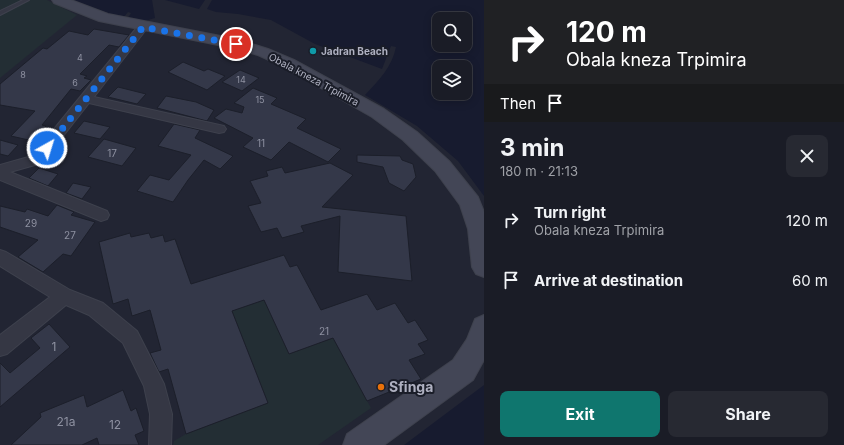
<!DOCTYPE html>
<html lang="en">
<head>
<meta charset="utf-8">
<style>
  :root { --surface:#1a1c26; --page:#272932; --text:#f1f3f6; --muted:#9fa1a7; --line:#383a43; --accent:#0f766e }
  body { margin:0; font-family:Inter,sans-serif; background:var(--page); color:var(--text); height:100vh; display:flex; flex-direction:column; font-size:15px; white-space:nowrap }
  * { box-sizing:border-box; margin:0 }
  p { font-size:13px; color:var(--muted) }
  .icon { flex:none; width:22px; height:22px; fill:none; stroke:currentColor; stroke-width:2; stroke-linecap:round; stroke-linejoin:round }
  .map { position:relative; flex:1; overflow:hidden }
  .side { display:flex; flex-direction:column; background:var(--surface); width:360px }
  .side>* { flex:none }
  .banner { background:#202124; color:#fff; overflow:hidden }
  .tools { position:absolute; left:432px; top:12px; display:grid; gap:8px }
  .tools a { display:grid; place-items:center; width:40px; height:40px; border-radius:8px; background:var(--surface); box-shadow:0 2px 10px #0003,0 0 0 1px var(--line); font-size:20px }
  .pin { position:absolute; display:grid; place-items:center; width:34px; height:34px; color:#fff; margin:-17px; border:2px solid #fff; border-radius:50%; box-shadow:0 1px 4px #0007 }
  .me { position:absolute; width:44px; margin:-22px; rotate:39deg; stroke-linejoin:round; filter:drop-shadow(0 0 3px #0008) }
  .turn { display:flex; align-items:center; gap:14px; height:84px; padding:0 16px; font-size:18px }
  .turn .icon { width:52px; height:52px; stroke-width:2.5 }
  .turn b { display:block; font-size:28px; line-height:34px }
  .then { display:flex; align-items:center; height:38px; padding:0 16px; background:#0003; gap:8px; font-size:15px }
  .round { display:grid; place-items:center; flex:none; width:42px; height:42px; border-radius:8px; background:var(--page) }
  .head { display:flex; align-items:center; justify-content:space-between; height:68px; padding:0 16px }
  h1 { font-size:24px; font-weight:700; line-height:30px }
  .button { display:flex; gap:8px; margin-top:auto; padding:8px 16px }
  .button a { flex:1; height:46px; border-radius:8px; background:var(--accent); color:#fff; font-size:16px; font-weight:700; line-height:46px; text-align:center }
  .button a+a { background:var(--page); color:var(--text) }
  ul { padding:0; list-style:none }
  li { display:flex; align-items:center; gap:12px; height:60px; padding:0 16px }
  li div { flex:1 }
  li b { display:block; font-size:15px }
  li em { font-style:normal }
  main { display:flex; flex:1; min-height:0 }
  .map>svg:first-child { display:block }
  .green { fill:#232e34 }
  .water { fill:#171b2f; fill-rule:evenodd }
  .building { fill:#343849; stroke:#1c1f2a }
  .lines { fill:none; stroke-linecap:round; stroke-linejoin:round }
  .lane-casing { stroke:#3e414d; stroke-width:2 }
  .street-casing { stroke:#3e414d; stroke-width:2 }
  .secondary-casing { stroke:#3e414d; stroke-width:2 }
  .lane { fill:#353744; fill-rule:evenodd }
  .street { fill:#353744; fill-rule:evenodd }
  .secondary { fill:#434656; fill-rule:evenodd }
  .route { stroke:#1a73e8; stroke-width:7; stroke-dasharray:0 12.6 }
  .culture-dot { fill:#0f9aa8; stroke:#1a1d28; stroke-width:1.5 }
  .food-dot { fill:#e8710a; stroke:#1a1d28; stroke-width:1.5 }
  .labels { text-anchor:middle; stroke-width:4; stroke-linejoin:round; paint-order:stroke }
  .far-number-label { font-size:9px; fill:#8e91a1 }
  .far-poi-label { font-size:10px; font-weight:bold; fill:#afb1c1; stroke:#1a1d28; text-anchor:start }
  .far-street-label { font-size:10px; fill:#afb1c1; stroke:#1a1d28 }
  .number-label { font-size:10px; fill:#8e91a1 }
  .near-number-label { font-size:12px; fill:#8e91a1 }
  .near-poi-label { font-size:14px; font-weight:bold; fill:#afb1c1; stroke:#1a1d28; text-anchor:start }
</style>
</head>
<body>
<main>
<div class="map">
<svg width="484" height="445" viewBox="0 0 484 445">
  <rect width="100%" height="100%" fill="#222533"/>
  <g class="green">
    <path d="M 0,0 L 47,0 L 77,15 L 0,78 Z"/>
    <path d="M 264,300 L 289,354 L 333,338 L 371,408 L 318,445 L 173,445 L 174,441 L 186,434 L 268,403 L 232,311 Z"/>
  </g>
  <g class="water">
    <path d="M 70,0 L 152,0 L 155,18 L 145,21 L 128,18 L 131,13 L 128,12 L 124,17 L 101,13 Z"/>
    <path d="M 165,0 L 205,0 L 199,9 Z"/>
    <path d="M 212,0 L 484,0 L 484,196 L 458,161 L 417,126 L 365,95 C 379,80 392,67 396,47 L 391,46 L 382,69 L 315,44 L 271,20 L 238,14 L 216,12 L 207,9 ZM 439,19 L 465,19 L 465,45 L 439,45 ZM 439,67 L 465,67 L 465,93 L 439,93 Z"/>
    <path d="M 484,385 L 484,445 L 404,445 Z"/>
  </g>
  <g class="building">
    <path d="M 94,29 L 129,35 L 119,47 L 109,45 L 80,74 L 87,76 L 84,78 L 91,80 L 80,91 L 71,89 L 42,125 L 46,126 L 33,141 L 11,136 L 35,111 L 0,105 L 0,84 L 43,48 L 47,49 L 69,31 L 88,35 Z"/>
    <path d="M 183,62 L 204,71 L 208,69 L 225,76 L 207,90 L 168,72 Z"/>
    <path d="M 240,70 L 259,78 L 242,91 L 222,82 Z"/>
    <path d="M 118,87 L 146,94 L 137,104 L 108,97 Z"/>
    <path d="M 253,88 L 277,98 L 271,104 L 306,119 L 297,128 L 341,149 L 328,162 L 289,142 L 271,160 L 243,147 L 253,138 L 214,118 L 226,109 L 242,113 L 244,107 L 234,103 Z"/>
    <path d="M 166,96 L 196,102 L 214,110 L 207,121 L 157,108 Z"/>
    <path d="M 84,121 L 110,127 L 100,139 L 74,133 Z"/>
    <path d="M 174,124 L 200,130 L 195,138 L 233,156 L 220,169 L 204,160 L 188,180 L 173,202 L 137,191 L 150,175 L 169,180 L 191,155 L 158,146 Z"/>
    <path d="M 104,139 L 136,148 L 122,166 L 88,157 Z"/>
    <path d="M 0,140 L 18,145 L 8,156 L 0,154 Z"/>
    <path d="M 357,155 L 400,156 L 402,160 L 413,164 L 416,177 L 404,191 L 389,183 L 383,167 L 357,162 Z"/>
    <path d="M 330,163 L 353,175 L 322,207 L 406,216 L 412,281 L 338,272 L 340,216 L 301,226 L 304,232 L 282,238 L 277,228 L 261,232 L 248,206 L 261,203 L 250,181 L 268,176 L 266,171 L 282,167 L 285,173 Z"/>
    <path d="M 39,168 L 58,174 L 48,186 L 29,178 Z"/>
    <path d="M 73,183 L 91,187 L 82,199 L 66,193 Z"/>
    <path d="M 57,205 L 74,212 L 71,215 L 95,222 L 71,256 L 63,254 L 43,272 L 18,257 L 38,240 L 0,227 L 0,206 L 25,212 L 27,209 L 48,216 Z"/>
    <path d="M 130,233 L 131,237 L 149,233 L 151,238 L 163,235 L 165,242 L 175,239 L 191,284 L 284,255 L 290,267 L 297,265 L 321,310 L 367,294 L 377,310 L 395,303 L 408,323 L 415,320 L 428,340 L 418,344 L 425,354 L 409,360 L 421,379 L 367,401 L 333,338 L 289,354 L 264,300 L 232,311 L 268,403 L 186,434 L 168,369 L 159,372 L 150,353 L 161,350 L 150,310 L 132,316 L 128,299 L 113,304 L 99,242 Z"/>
    <path d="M 49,324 L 70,347 L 0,407 L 0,363 L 10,373 L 40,348 L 31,338 Z"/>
    <path d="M 123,390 L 131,411 L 136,408 L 144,431 L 135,435 L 139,445 L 99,445 L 97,438 L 82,445 L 11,445 L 41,417 L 40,413 L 84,395 L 87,407 Z"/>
  </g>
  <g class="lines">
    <defs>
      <path id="lane" d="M 23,0 L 29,0 L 0,15 L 0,11 Z"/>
      <g id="street">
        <path d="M 143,24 L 148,27 L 94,97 L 224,126 L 226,129 L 224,132 L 219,133 L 89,103 L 42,163 L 10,172 L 107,211 L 109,215 L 107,219 L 101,221 L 0,180 L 0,165 L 32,156 L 139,25 Z"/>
        <path d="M 0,250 L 6,252 L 70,290 L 103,303 L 137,331 L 164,384 L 172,414 L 171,445 L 149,445 L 150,414 L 144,386 L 123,343 L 89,315 L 66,305 L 7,354 L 0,356 L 0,335 L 50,297 L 0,266 Z"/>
      </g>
      <g id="secondary">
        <path d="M 52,0 L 71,0 L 108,14 L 236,39 L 268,49 L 294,60 L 384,109 L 417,132 L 449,161 L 478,197 L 484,212 L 484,277 L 476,274 L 472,267 L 468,229 L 460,205 L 435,171 L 403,140 L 372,117 L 282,66 L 258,55 L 233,48 L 99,21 L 54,3 Z"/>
        <path d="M 484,315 L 484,360 L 473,380 L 384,445 L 343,445 L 347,434 L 453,360 L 467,339 L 475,319 Z"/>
      </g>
    </defs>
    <use href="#lane" class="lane-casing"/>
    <use href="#street" class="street-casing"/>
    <use href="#secondary" class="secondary-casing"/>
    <use href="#lane" class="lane"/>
    <use href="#street" class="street"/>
    <use href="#secondary" class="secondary"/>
  </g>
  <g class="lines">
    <path class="route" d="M 47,148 L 143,27 L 236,44"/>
  </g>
  <circle class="culture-dot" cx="313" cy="51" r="4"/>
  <circle class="food-dot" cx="381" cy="387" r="4"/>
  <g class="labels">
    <g class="far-number-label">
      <text x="80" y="61">4</text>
      <text x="23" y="78">8</text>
      <text x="241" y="83">14</text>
      <text x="75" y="86">6</text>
      <text x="260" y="103">15</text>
    </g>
    <g class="far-poi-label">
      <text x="321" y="55">Jadran Beach</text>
    </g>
    <g class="far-street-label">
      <text transform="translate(314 79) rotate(28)" y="4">Obala kneza Trpimira</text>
    </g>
    <g class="number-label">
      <text x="261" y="147">11</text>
      <text x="112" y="157">17</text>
      <text x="31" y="227">29</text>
      <text x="70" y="239">27</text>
      <text x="324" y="335">21</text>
    </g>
    <g class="near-number-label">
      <text x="54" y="351">1</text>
      <text x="66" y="426">21a</text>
      <text x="115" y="429">12</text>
    </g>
    <g class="near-poi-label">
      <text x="389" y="392">Sfinga</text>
    </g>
  </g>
</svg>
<div class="tools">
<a><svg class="icon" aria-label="search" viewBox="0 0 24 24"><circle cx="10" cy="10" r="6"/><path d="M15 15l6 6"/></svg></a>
<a><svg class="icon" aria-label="layers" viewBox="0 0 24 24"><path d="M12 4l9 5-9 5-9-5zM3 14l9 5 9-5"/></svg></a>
</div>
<div class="pin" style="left:236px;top:44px;background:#d93025"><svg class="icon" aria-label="arrive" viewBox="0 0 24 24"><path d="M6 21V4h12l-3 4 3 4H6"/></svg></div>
<svg class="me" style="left:47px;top:148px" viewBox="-20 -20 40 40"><circle r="17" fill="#1a73e8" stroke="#fff" stroke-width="3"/><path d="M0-11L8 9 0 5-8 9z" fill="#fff"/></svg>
</div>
<section class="side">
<div class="banner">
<div class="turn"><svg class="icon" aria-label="right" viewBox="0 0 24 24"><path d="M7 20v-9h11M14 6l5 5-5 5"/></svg><div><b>120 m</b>Obala kneza Trpimira</div></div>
<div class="then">Then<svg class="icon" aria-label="arrive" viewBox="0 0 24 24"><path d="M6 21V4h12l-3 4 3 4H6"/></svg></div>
</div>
<div class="head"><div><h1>3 min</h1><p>180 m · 21:13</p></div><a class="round"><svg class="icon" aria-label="close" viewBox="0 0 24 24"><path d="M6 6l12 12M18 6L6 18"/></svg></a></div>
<ul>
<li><svg class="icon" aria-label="right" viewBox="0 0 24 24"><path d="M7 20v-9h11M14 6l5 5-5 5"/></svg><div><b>Turn right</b><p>Obala kneza Trpimira</p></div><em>120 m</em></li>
<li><svg class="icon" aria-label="arrive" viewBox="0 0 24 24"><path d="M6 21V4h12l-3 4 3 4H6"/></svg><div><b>Arrive at destination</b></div><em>60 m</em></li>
</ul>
<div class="button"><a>Exit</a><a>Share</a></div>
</section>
</main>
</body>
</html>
